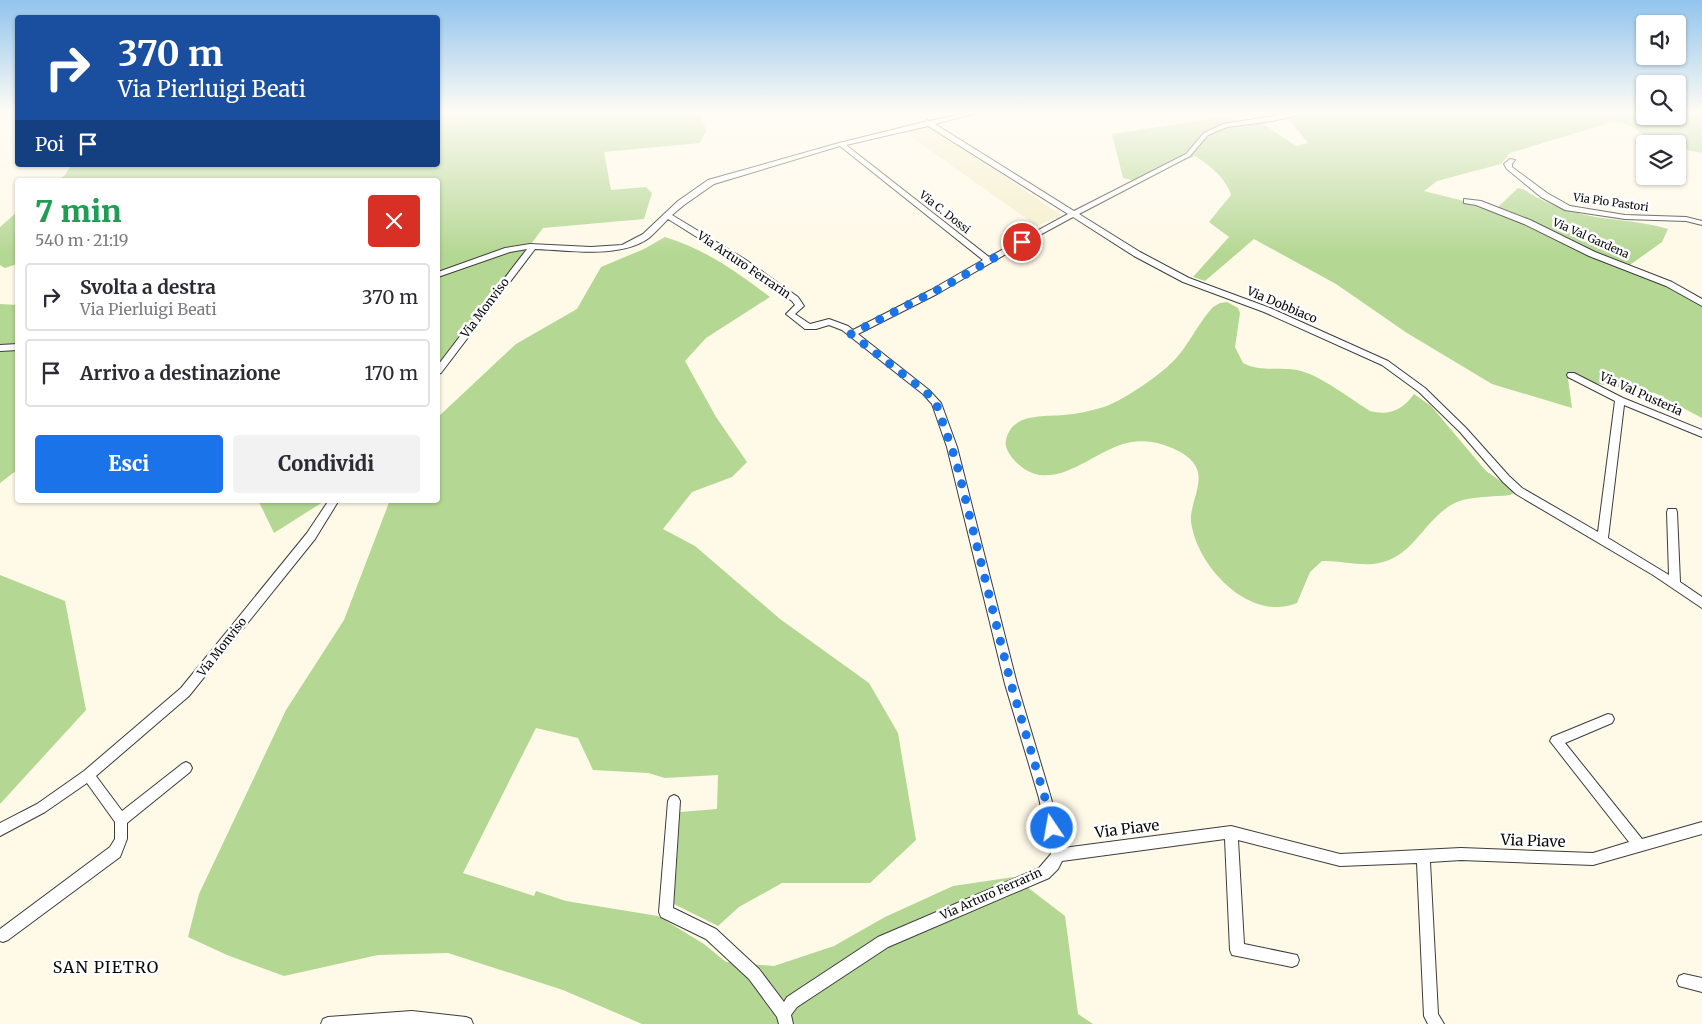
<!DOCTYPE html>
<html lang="it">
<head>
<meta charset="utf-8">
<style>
  :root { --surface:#fff; --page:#f2f2f3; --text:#2b2b33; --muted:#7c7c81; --line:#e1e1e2; --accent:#1a73e8 }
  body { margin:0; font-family:Merriweather,serif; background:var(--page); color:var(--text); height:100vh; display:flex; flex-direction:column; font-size:19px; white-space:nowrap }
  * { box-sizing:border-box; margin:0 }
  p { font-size:16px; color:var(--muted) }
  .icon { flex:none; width:28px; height:28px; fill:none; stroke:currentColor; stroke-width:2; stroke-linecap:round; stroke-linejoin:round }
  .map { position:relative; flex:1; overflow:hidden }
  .side { position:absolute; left:15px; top:178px; width:425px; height:325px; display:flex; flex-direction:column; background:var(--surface); border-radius:5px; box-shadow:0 1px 4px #0004 }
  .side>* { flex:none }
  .banner { position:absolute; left:15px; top:15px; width:425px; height:152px; border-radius:5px; box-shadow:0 1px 4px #0004; background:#1a4fa0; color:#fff; overflow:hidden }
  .tools { position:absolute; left:1636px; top:15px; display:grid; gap:10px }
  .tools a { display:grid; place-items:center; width:50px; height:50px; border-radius:5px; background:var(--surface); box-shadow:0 1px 4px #0004; font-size:25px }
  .pin { position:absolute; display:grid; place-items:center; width:42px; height:42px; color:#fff; margin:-21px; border:2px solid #fff; border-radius:50%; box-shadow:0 1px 5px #0007 }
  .me { position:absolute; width:55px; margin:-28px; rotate:348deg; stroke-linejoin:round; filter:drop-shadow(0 0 4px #0008) }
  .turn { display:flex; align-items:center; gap:18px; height:105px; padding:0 20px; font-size:22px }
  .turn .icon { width:65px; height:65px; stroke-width:2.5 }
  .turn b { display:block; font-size:35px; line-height:42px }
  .then { display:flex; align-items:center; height:48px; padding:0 20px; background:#0003; gap:10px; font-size:19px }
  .round { display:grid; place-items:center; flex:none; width:52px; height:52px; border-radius:5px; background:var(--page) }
  .summary { display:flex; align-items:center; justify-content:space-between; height:85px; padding:0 20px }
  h1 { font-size:30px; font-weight:800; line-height:38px; color:#1e9e55 }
  .primary-button { display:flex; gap:10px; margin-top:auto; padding:10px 20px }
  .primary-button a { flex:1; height:58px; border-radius:5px; background:var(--accent); color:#fff; font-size:20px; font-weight:800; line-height:58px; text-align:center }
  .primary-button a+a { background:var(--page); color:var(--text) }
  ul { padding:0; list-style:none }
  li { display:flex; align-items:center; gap:15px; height:68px; margin:0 10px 8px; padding:0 10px; border:2px solid var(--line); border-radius:5px }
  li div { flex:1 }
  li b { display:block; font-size:19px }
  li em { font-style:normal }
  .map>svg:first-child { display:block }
  .farmland { fill:#f3eeca }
  .forest { fill:#b4d793 }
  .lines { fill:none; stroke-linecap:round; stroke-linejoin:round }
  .minor-casing { stroke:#3d3d3d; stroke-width:2 }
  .minor { fill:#fff; fill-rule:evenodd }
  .route { stroke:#1a73e8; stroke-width:9; stroke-dasharray:0 16.2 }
  .labels { text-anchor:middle; stroke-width:5; stroke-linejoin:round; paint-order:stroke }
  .far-street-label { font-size:11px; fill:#0a0a0a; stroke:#fff }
  .street-label { font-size:12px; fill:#0a0a0a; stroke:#fff }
  .near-street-label { font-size:15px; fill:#0a0a0a; stroke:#fff }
  .near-neighbourhood-label { font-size:16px; letter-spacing:1px; fill:#0a0a0a; stroke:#fff }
</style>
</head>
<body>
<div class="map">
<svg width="1702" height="1024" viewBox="0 0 1702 1024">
  <rect width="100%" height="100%" fill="#fff9e8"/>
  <path class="farmland" d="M 928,124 L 1061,215 L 1037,226 L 904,132 Z"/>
  <g class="forest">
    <path d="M 438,112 L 700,112 L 706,131 L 700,143 L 604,152 L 611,190 L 646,187 L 652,193 L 644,219 L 543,228 L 438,368 L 438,180 L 58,180 L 65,175 L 71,165 L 438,165 Z"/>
    <path d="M 1312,112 L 1645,112 L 1645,116 L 1678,116 L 1678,112 L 1702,112 L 1702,153 L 1678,148 L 1678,144 C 1672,144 1667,144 1662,143 C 1640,138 1636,122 1612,122 L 1510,153 L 1501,164 L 1437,181 L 1424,191 L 1496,209 L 1518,188 C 1526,189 1531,195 1538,198 C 1548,203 1559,208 1570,211 C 1602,221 1636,219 1668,229 L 1662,242 L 1627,267 L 1702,303 L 1702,418 L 1655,393 L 1568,379 L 1572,408 L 1492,384 L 1407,333 L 1336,284 L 1254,239 L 1205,281 L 1193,277 L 1229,237 L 1209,222 L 1231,195 C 1226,178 1209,165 1195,156 L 1136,181 L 1123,178 L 1112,134 L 1225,117 L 1240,122 L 1262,123 L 1296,146 L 1308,143 L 1289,119 Z"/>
    <path d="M 17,212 L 17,264 L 5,268 L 0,265 L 0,227 Z"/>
    <path d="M 665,237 C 705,249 737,272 770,297 L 706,338 L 685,361 L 716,417 L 747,462 L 732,477 L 692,492 L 663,529 L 695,546 L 780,619 L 869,683 L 898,733 L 916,840 L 870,883 L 782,883 L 739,907 L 718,926 L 674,904 L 680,812 L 717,809 L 718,775 L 665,778 L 648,773 L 593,770 L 578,738 L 536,728 L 463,873 L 534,896 L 536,891 L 566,901 L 658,916 L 704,944 L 726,962 L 774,966 L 834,946 L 885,917 L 953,886 L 1014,877 L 1065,916 L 1078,1014 L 1093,1024 L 642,1024 L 563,990 L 448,953 L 378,955 L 284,976 L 227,955 L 188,937 L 199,894 L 286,710 L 344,620 L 390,500 L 438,500 L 438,417 L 516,344 L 577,309 L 601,267 L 644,249 Z"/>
    <path d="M 1227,302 L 1238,308 L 1240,313 L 1235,347 L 1243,363 C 1261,373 1282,366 1301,371 C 1321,376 1352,400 1370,411 C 1389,416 1403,410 1414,394 L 1431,406 L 1486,471 L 1516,492 L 1510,495 C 1495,497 1471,496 1457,502 C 1427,515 1415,554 1383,562 C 1363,568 1343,560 1322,561 L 1310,572 L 1297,603 C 1250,623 1196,566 1191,521 C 1190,504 1203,485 1197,469 C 1193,459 1182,452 1172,448 C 1158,442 1142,439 1127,443 C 1092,451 1052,497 1017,463 C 1011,457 1004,448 1006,440 C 1012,413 1042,417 1063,415 C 1076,414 1091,411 1104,407 C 1124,400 1164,373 1178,356 C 1191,340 1200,321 1213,307 L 1220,303 Z"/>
    <path d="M 0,304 L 18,305 L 17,470 L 0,483 Z"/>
    <path d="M 258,500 L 326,500 L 274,533 Z"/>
    <path d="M 0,575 L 65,601 L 86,710 L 0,804 Z"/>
  </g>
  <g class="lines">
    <defs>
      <g id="minor">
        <path d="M 970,112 L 980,112 L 935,124 L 1074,211 L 1186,154 L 1204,133 L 1223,124 L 1298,112 L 1309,112 L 1308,113 L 1272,121 L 1227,127 L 1208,135 L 1190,156 L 1079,214 L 1140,252 L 1189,278 L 1270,308 L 1388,361 L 1425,388 L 1466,428 L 1509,476 L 1522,488 L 1598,532 L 1615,401 L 1568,377 L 1567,375 L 1568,373 L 1574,373 L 1623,398 L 1702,430 L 1702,437 L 1624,405 L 1608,538 L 1669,575 L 1667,512 L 1668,509 L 1676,509 L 1677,512 L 1680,582 L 1702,597 L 1702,608 L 1653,575 L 1516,494 L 1503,482 L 1460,432 L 1419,392 L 1382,365 L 1264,312 L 1183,282 L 1134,256 L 1073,217 L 1025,243 L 937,294 L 858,334 L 929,390 L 941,403 L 957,447 L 1017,684 L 1051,798 L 1063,848 L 1231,826 L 1340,854 L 1461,848 L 1593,853 L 1629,842 L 1550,741 L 1552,737 L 1608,714 L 1612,715 L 1614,719 L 1612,723 L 1565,743 L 1642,839 L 1702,822 L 1702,834 L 1593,865 L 1461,860 L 1430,862 L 1438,1014 L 1444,1024 L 1428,1024 L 1424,1016 L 1417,863 L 1340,866 L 1238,840 L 1244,944 L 1297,955 L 1299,960 L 1297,965 L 1292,967 L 1232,955 L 1230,950 L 1225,839 L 1062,861 L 1058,869 L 1049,878 L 888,947 L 797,1007 L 791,1015 L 793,1024 L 779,1024 L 777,1017 L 749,979 L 706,939 L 661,917 L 659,912 L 668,801 L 670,797 L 674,795 L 678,797 L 680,801 L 673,908 L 716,929 L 759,969 L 784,1002 L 787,997 L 878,937 L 1039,868 L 1051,854 L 1039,798 L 1005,684 L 947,447 L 932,404 L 923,394 L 842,330 L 829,325 L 816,329 L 805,329 L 786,314 L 795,305 L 792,301 L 740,264 L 668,219 C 662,225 656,232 649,238 C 620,259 569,250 535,249 L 441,373 L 438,374 L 438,365 L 527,249 L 510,252 L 438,277 L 438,272 L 505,248 L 530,244 L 591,247 L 622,245 L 643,234 L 678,201 L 708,180 L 839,143 L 924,122 L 927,120 L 930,121 ZM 928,126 L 1068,214 L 989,257 L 846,145 ZM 840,146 L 983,260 L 931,290 L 853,330 L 848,326 L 829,319 L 810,324 L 795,314 L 804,306 L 798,297 L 746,260 L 672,215 L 684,205 L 714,184 Z"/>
        <path d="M 1510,159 L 1515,160 L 1512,164 L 1512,167 L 1547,193 L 1570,206 L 1625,215 L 1686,217 L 1702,221 L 1702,225 L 1686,221 L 1625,219 L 1565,210 L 1541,197 L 1507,169 L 1504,164 Z"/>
        <path d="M 1464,199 L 1481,201 L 1530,220 L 1595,252 L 1672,282 L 1702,299 L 1702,306 L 1666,286 L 1589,256 L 1524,224 L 1476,205 L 1464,203 Z"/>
        <path d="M 18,344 L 18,350 L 0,351 L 0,345 Z"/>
        <path d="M 329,500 L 339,500 L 315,539 L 189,696 L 96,776 L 122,811 L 182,764 L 186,762 L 190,764 L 192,768 L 190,772 L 127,823 L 127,839 L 120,857 L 8,940 L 3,942 L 0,941 L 0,929 L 110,847 L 115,839 L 115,822 L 87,783 L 45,812 L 0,836 L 0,823 L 37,804 L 84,771 L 181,688 L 307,533 Z"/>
        <path d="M 1684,974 L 1702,978 L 1702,992 L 1679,986 L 1677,981 L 1679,976 Z"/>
        <path d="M 412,1011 L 466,1017 L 471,1019 L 473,1024 L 321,1024 L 323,1019 L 328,1017 Z"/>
      </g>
    </defs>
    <use href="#minor" class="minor-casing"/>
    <use href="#minor" class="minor"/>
  </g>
  <linearGradient id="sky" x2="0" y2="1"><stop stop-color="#91c4ed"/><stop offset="0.44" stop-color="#fffcf5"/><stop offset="1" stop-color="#fffcf5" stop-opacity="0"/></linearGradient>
  <rect width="1702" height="255" fill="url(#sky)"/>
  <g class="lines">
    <path class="route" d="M 1022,242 L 947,285 L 851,334 L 926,392 L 936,403 L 956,461 L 1011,684 L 1045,798 L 1052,828"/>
  </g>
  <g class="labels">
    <g class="far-street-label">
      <text transform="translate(1611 202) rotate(8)" y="4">Via Pio Pastori</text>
      <text transform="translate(945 212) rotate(38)" y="4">Via C. Dossi</text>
      <text transform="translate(1591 238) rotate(24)" y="4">Via Val Gardena</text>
    </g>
    <g class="street-label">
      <text transform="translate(744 265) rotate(34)" y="4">Via Arturo Ferrarin</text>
      <text transform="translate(1282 305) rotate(23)" y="4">Via Dobbiaco</text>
      <text transform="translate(485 308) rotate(-53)" y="4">Via Monviso</text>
      <text transform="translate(1641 394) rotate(24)" y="4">Via Val Pusteria</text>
      <text transform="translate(222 647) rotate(-52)" y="4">Via Monviso</text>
      <text transform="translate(991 894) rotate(-24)" y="4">Via Arturo Ferrarin</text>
    </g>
    <g class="near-street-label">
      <text transform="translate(1127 829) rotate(-7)" y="5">Via Piave</text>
      <text transform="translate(1533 841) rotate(2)" y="5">Via Piave</text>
    </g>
    <g class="near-neighbourhood-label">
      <text x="106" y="973">SAN PIETRO</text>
    </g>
  </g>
</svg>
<div class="tools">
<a><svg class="icon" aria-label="sound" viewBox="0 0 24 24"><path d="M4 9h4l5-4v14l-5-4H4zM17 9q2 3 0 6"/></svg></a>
<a><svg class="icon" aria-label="search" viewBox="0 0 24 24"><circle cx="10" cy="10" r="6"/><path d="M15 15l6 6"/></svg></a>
<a><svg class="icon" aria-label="layers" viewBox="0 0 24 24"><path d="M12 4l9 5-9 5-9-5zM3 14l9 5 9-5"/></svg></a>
</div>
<div class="pin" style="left:1022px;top:242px;background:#d93025"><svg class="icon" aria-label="arrive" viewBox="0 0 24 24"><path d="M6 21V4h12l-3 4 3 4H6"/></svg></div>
<svg class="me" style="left:1052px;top:828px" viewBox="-20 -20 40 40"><circle r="17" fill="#1a73e8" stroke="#fff" stroke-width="3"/><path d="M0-11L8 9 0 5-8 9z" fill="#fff"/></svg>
<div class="banner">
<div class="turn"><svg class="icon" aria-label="right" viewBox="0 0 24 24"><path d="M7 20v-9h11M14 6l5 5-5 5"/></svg><div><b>370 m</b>Via Pierluigi Beati</div></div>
<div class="then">Poi<svg class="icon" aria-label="arrive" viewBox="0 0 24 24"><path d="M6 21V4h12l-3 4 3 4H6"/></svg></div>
</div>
<section class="side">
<div class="summary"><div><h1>7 min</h1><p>540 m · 21:19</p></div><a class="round" style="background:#d93025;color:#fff"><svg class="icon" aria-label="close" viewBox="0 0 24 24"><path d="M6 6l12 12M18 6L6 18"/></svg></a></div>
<ul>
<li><svg class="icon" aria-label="right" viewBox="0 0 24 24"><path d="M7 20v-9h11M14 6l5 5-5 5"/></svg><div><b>Svolta a destra</b><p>Via Pierluigi Beati</p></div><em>370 m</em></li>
<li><svg class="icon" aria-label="arrive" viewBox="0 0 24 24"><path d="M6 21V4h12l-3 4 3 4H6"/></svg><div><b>Arrivo a destinazione</b></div><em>170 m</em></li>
</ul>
<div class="primary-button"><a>Esci</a><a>Condividi</a></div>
</section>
</div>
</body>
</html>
